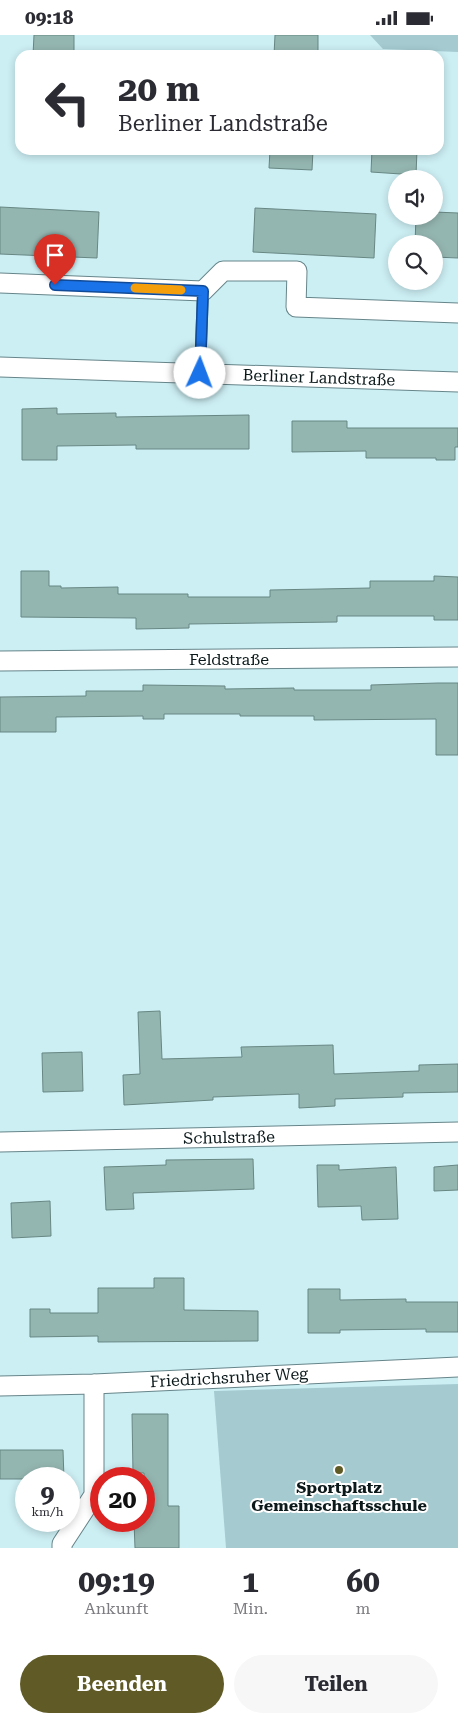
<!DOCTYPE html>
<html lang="de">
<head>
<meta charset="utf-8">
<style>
  :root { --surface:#fff; --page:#f7f7f7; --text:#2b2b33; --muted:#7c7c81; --accent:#5f5a26 }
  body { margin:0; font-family:"Roboto Serif",serif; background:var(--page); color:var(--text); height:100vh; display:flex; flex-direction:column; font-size:19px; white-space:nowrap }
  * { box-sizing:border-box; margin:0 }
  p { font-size:16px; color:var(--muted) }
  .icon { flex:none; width:28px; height:28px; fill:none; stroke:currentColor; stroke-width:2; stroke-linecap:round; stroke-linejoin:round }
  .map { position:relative; height:1513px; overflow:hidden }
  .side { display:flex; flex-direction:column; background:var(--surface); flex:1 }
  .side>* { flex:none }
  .hud { position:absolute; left:15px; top:15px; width:429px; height:105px; border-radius:15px; box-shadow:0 2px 8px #0003; background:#fff; color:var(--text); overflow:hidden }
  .controls { position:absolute; left:388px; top:135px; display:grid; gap:10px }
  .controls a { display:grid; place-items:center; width:55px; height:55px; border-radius:50%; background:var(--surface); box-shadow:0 2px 8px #0003; font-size:25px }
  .speed { position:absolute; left:15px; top:1432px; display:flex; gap:10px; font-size:25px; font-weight:700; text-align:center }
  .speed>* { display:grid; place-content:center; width:65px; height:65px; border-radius:50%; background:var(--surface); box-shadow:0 2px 8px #0003; line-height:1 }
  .speed small { font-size:12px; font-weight:400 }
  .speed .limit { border:8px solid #d22; background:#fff; color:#111 }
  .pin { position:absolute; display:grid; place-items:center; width:42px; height:42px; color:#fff; margin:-51px -21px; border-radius:50% 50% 50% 0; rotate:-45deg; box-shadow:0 0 5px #0007 }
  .pin .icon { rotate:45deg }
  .me { position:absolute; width:55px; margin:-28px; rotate:2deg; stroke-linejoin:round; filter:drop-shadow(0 0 4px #0008) }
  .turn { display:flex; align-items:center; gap:18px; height:105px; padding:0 20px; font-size:22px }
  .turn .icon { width:65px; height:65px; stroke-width:2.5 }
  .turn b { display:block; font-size:35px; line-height:42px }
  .eta { display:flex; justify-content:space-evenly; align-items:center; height:85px; text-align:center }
  .eta b { font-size:30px; font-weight:700; line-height:35px }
  .primary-button { display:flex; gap:10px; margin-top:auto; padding:10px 20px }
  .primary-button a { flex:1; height:58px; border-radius:30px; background:var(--accent); color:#fff; font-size:20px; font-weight:700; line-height:58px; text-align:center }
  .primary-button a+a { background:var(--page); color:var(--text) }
  .status { display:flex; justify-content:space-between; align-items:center; height:35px; padding:0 25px; background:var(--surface); direction:ltr }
  .status svg { height:14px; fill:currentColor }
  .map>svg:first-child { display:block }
  .green { fill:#a5cbd1 }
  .building { fill:#94b6b1; stroke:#678783 }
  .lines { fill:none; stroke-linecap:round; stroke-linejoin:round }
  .lane-casing { stroke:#66858a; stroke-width:12 }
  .street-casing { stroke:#66858a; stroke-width:21 }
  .lane { stroke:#fff; stroke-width:10 }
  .street { stroke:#fff; stroke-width:19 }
  .route-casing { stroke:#114b97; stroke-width:12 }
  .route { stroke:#1a73e8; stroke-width:9 }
  .slow { stroke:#f59e0b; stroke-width:9 }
  .poi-dot { fill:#5f5a26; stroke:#fff; stroke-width:2 }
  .labels { text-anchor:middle; stroke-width:4; stroke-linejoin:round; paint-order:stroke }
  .street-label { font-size:16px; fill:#0c191b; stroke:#fff }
  .poi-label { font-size:16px; font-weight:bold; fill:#0c191b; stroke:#fff }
</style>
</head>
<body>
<div class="status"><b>09:18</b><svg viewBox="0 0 49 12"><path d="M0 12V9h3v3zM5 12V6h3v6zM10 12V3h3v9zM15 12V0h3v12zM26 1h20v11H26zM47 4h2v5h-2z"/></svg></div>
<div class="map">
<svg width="458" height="1513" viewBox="0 0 458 1513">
  <rect width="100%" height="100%" fill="#cceff4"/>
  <g class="green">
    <path d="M 370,0 L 458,0 L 458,17 L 383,14 Z"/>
    <path d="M 458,1349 L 458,1513 L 226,1513 L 214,1356 Z"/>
  </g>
  <g class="building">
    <path d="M 34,0 L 74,0 L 74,20 L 33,20 Z"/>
    <path d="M 275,0 L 318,0 L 318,20 L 274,20 Z"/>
    <path d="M 270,115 L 313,115 L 312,135 L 269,133 Z"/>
    <path d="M 372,115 L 417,115 L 416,140 L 371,137 Z"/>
    <path d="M 0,172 L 99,177 L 97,223 L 0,219 Z"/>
    <path d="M 255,173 L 376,179 L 374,223 L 253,217 Z"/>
    <path d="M 434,177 L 458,178 L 458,223 L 434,222 L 434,209 L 415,209 L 416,181 L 434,181 Z"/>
    <path d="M 57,373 L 57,379 L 116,378 L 116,382 L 249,380 L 249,414 L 136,414 L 136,410 L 57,411 L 57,425 L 22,425 L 22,374 Z"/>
    <path d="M 292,386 L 347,386 L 347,393 L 458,393 L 458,412 L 455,412 L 455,425 L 436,425 L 436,423 L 366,423 L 366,416 L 292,417 Z"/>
    <path d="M 21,536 L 49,536 L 49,551 L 61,551 L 61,553 L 118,552 L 118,559 L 188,559 L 188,562 L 270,562 L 270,555 L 370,553 L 370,546 L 434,546 L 434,541 L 458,542 L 458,585 L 434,585 L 434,581 L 337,581 L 337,587 L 189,589 L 189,593 L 136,594 L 136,583 L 21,582 Z"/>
    <path d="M 438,648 L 458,648 L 458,720 L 436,720 L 436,684 L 314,685 L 314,681 L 240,681 L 240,679 L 164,679 L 164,684 L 143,684 L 143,681 L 56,682 L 56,697 L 0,697 L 0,662 L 86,661 L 86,656 L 143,656 L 143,650 L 225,651 L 225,654 L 294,653 L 294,655 L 371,655 L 371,650 Z"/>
    <path d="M 160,976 L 162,1024 L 242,1022 L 241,1012 L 333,1010 L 334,1039 L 419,1036 L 419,1030 L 458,1029 L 458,1057 L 403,1058 L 403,1062 L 335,1064 L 335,1071 L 299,1073 L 299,1059 L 213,1062 L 213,1065 L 124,1070 L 123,1040 L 140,1039 L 138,977 Z"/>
    <path d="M 82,1017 L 83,1056 L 43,1057 L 42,1018 Z"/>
    <path d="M 253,1124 L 254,1154 L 133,1158 L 134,1174 L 106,1175 L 104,1132 L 166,1130 L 166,1125 Z"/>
    <path d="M 317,1130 L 339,1130 L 339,1135 L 396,1132 L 398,1184 L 362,1185 L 361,1171 L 318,1172 Z"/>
    <path d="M 458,1130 L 458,1155 L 434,1156 L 434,1132 Z"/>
    <path d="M 50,1166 L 51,1201 L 12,1203 L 11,1168 Z"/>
    <path d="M 154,1243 L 184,1243 L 184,1275 L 258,1276 L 258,1306 L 98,1307 L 98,1301 L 30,1302 L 30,1274 L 50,1274 L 50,1278 L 98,1278 L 98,1253 L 154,1253 Z"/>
    <path d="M 308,1254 L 340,1254 L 340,1265 L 406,1264 L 406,1267 L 458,1267 L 458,1297 L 426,1297 L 426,1294 L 340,1295 L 340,1298 L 308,1298 Z"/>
    <path d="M 132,1379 L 168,1379 L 168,1471 L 179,1471 L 179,1513 L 135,1513 L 134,1486 L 144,1486 L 144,1438 L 133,1438 Z"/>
    <path d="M 0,1415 L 63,1415 L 64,1444 L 0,1444 Z"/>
  </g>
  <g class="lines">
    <defs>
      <path id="lane" d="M 200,338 L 203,256"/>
      <g id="street">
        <path d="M 0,248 L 203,256 L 223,236 L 297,236 L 296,272 L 458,278"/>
        <path d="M 0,332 L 458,347"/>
        <path d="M 0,626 L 458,622"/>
        <path d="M 0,1107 L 458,1097"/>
        <path d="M 0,1351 L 94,1349 L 458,1332"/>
        <path d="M 62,1513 L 62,1509 L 94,1460 L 94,1349"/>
      </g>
    </defs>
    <use href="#lane" class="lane-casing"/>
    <use href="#street" class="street-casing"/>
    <use href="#lane" class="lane"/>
    <use href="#street" class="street"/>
  </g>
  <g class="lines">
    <defs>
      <path id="route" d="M 55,250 L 203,256 L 200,338"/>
    </defs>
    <use href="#route" class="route-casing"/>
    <use href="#route" class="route"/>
    <path class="slow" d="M 135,253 L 181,255"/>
  </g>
  <circle class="poi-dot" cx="339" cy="1435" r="5"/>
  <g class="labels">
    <g class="street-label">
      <text transform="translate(319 342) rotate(2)" y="6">Berliner Landstraße</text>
      <text x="229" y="630">Feldstraße</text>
      <text transform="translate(229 1102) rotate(-1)" y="6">Schulstraße</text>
      <text transform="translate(229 1342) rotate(-3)" y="6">Friedrichsruher Weg</text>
    </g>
    <g class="poi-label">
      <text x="339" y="1458">Sportplatz<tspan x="339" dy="18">Gemeinschaftsschule</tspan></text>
    </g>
  </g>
</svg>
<div class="controls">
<a><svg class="icon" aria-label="sound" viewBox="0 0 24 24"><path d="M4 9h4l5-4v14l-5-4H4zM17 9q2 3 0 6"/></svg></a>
<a><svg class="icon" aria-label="search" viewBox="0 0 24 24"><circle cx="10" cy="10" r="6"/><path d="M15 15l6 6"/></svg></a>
</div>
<div class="speed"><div>9<small>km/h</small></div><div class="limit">20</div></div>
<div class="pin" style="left:55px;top:250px;background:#d93025"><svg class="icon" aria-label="arrive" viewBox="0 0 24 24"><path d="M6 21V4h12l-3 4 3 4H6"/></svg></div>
<svg class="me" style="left:200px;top:338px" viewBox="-20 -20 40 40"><circle r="19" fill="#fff"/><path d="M0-13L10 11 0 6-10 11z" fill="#1a73e8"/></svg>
<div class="hud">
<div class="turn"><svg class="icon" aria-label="left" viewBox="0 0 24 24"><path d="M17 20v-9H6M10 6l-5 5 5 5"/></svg><div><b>20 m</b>Berliner Landstraße</div></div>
</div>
</div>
<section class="side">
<div class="eta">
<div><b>09:19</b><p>Ankunft</p></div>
<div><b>1</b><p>Min.</p></div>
<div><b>60</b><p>m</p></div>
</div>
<div class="primary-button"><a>Beenden</a><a>Teilen</a></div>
</section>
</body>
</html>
